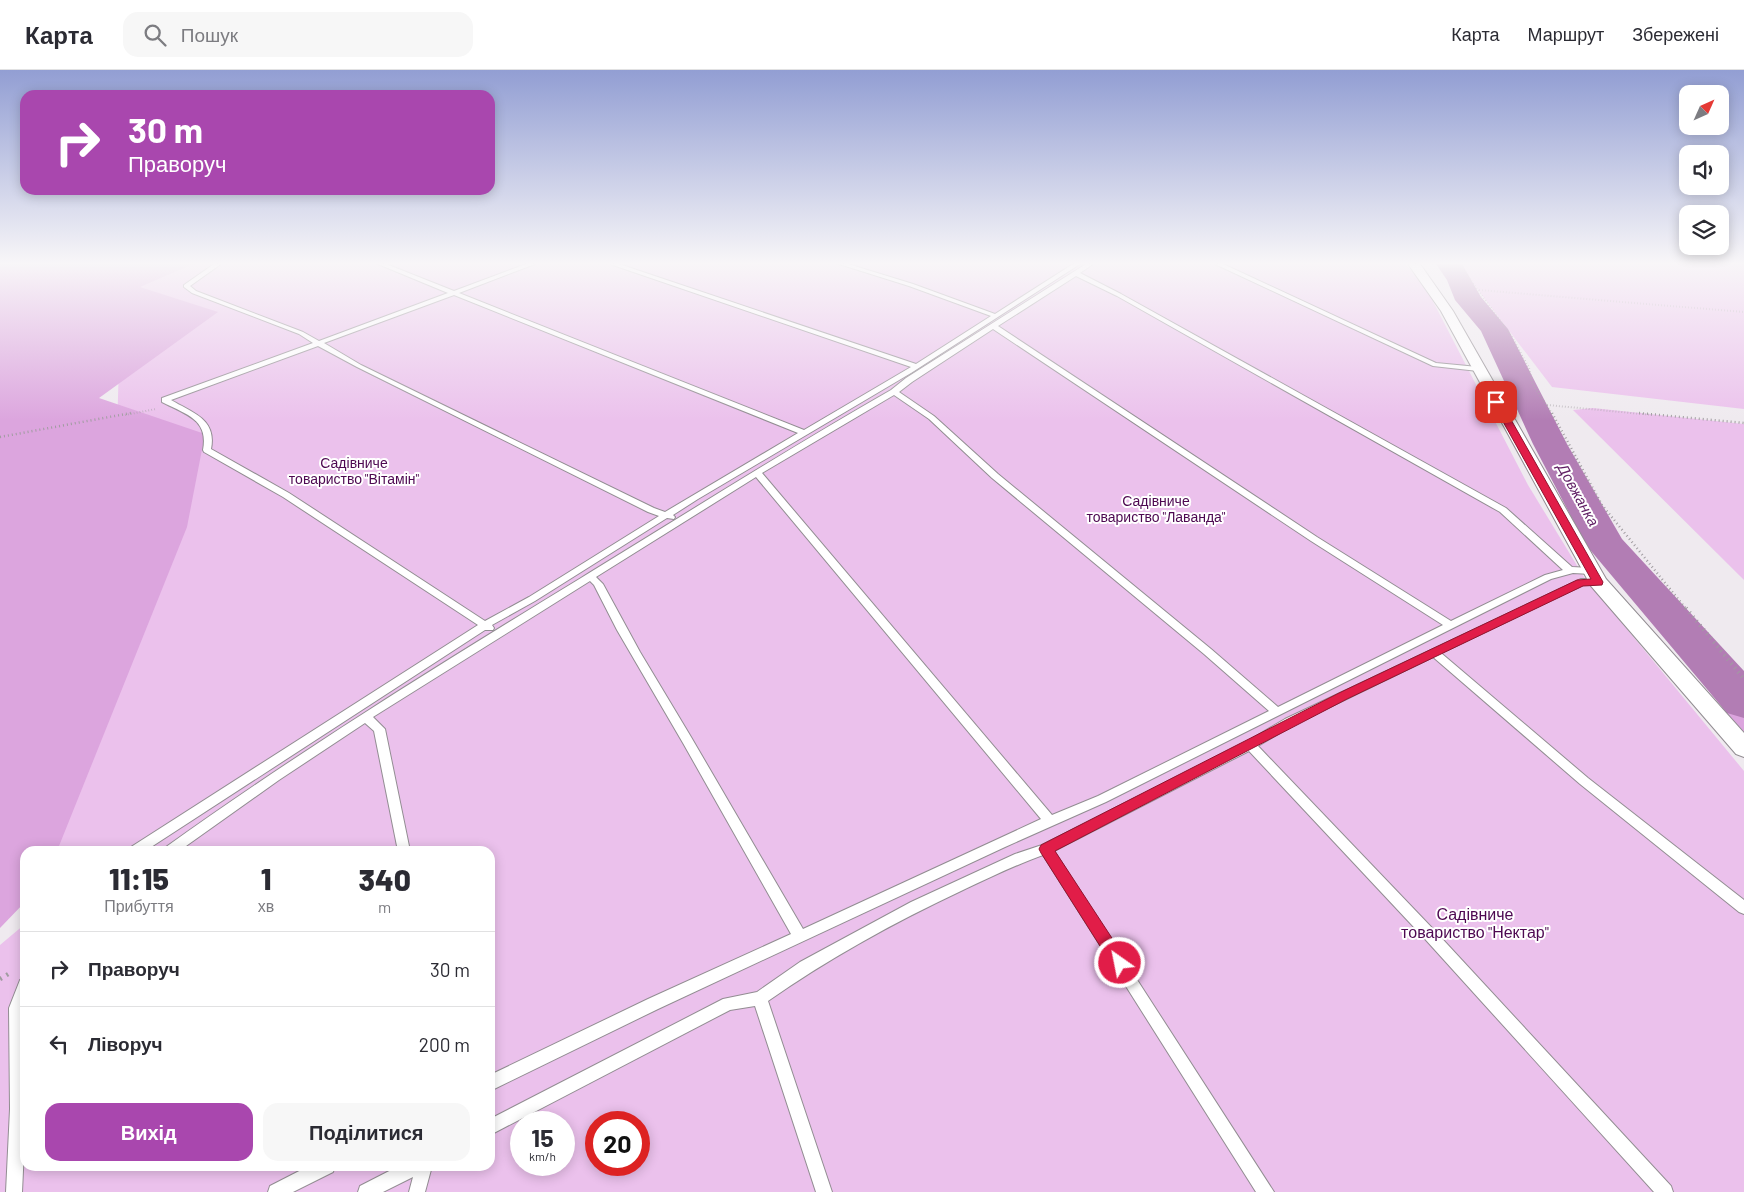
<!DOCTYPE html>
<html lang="uk">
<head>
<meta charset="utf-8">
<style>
  :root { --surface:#fff; --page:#f7f7f7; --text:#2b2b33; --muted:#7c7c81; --line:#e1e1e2; --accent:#a947ae }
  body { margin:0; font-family:Barlow,sans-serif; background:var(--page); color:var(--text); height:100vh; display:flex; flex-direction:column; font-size:19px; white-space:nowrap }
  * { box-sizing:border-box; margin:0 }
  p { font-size:16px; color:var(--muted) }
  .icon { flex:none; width:28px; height:28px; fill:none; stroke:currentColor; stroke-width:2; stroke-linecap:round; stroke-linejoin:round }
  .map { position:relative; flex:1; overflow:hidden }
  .details { position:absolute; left:20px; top:776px; width:475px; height:325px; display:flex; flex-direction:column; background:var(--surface); border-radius:15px; box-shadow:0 2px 12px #0003 }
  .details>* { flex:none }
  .top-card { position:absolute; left:20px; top:20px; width:475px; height:105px; border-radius:15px; box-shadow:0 2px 12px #0003; background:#a947ae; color:#fff; overflow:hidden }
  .needle { width:32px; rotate:45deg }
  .controls { position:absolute; left:1679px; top:15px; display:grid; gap:10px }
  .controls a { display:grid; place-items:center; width:50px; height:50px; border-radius:10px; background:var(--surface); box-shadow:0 2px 12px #0003; font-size:25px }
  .speed { position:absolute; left:510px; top:1041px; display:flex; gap:10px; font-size:25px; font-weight:700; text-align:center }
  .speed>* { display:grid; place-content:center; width:65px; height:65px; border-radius:50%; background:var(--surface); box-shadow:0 2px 12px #0003; line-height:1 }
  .speed small { font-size:12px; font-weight:400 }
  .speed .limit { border:8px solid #d22; background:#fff; color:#111 }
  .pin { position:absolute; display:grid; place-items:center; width:42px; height:42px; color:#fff; margin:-21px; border-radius:10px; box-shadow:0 2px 8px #0006 }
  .me { position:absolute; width:55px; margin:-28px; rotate:327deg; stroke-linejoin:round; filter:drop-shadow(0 0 4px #0008) }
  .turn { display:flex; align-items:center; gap:18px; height:105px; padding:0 25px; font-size:22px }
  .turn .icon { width:65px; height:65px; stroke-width:2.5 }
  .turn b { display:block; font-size:35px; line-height:42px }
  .eta { display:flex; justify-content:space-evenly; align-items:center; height:85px; text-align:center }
  .eta b { font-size:30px; font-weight:800; line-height:35px }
  .cta { display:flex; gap:10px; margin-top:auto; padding:10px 25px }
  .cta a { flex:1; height:58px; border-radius:15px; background:var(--accent); color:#fff; font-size:20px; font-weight:800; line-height:58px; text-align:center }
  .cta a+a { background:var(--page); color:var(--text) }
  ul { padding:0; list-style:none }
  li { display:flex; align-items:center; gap:15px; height:75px; padding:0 25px; border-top:1px solid var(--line) }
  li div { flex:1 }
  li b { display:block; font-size:19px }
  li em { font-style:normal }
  header { display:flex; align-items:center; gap:30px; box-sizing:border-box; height:70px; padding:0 25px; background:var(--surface); border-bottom:1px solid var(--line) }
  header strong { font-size:24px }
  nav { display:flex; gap:28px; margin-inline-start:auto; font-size:18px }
  .search { width:350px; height:45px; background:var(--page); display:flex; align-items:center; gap:12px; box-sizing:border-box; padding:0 18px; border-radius:15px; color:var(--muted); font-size:19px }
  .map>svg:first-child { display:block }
  .green { fill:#ebc1ec; fill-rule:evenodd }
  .forest { fill:#dca5de }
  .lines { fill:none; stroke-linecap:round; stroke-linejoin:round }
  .river { fill:#b27db4; fill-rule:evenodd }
  .lane-casing { stroke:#928d92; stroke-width:2 }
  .street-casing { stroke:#928d92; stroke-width:2 }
  .path-far3 { stroke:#a09ca0; stroke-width:2; stroke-dasharray:0.5 2.5; stroke-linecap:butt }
  .path-far2 { stroke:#a09ca0; stroke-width:2.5; stroke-dasharray:1 3; stroke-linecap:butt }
  .path-far1 { stroke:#a09ca0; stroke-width:4; stroke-dasharray:1 4.5; stroke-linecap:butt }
  .path { stroke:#a09ca0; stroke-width:4.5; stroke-dasharray:2 5.5; stroke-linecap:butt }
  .lane { fill:#fff; fill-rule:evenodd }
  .street { fill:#fff; fill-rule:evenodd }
  .route { fill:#e11d48; stroke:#92132f }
  .labels { text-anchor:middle; stroke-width:4; stroke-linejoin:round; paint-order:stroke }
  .park-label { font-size:14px; fill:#4d0851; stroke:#fff }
  .water-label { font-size:15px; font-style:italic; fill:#5f1e63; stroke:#fff }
  .near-park-label { font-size:16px; fill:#4d0851; stroke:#fff }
</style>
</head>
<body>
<header>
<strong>Карта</strong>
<div class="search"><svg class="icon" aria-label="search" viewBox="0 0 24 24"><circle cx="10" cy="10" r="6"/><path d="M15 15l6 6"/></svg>Пошук</div>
<nav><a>Карта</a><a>Маршрут</a><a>Збережені</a></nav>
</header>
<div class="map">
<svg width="1744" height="1122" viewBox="0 0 1744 1122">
  <rect width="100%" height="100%" fill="#efeaef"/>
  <g class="green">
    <path d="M 165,194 L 1405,194 L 1424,214 L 1528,415 L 1584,507 L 1744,701 L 1744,1122 L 0,1122 L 0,875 L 25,854 L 25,1096 L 490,1096 L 490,781 L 49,781 L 117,361 L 121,225 ZM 521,1052 L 564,1052 L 564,1095 L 521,1095 ZM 596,1052 L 639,1052 L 639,1095 L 596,1095 Z"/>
    <path d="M 1458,194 L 1744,194 L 1744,339 L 1552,317 Z"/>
    <path d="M 1593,338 L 1744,354 L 1744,510 L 1573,340 Z"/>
  </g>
  <g class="forest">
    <path d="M 0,194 L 193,194 L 140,217 L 218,242 L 99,328 L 205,364 L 187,457 L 57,781 L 25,781 L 25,832 L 0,858 Z"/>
    <path d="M 1729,607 L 1744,618 L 1744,674 L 1726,651 L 1718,624 L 1721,618 L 1721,608 Z"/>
  </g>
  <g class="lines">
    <path class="river" d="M 1436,194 L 1462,194 L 1481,227 L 1508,259 L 1567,374 L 1622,469 L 1744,601 L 1744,648 L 1727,643 L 1586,475 L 1533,374 L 1481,261 L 1455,230 L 1447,210 Z"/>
    <defs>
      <g id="lane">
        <path d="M 214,194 L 221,194 L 190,216 L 196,221 L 303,262 L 319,271 L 448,223 L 378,194 L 386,194 L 454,221 L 526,194 L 535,194 L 459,223 L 804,360 L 911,297 L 610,194 L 619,194 L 916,294 L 991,246 L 909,216 L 839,194 L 848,194 L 913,214 L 995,244 L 1073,194 L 1080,194 L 911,303 L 698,429 L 673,445 L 675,447 L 674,449 L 667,448 L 535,531 L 492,555 L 494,558 L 493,560 L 485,560 L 145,781 L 129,781 L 131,777 L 478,555 L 283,427 L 204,382 L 203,380 C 209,349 185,344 162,332 L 162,328 L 313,273 L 299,264 L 192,223 L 184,217 L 184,215 ZM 454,225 L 798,363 L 665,442 L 654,438 L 361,295 L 324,273 ZM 318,276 L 357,297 L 648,442 L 659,446 L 529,527 L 485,551 L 289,423 L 211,379 C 217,349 193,343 171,330 Z"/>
        <path d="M 1086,194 L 1093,194 L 1080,203 L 1121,224 L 1506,438 L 1572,497 L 1591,498 L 1596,501 L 1591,504 L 1573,503 L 1551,509 L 1106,732 L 1005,777 L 658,939 L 490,1021 L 490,1005 L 648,929 L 791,864 L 683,673 L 617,560 L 594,515 L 590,511 L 373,647 L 385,659 L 410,781 L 398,781 L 374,661 L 365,653 L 279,710 L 179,781 L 164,781 L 166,777 C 300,681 440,594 581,508 C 684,445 786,380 891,320 L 906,308 ZM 1076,206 L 1117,226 L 1500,442 L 1563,500 L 1545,505 L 1451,551 L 1317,467 L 998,256 ZM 993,259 L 1311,471 L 1443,555 L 1278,637 L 1211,579 L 998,404 L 934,346 L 899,322 L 912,312 ZM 894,325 L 929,349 L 992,408 L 1204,584 L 1269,641 L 1098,726 L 1052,745 L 762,403 ZM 756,407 L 1041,749 L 803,859 L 691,667 L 640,582 L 603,514 L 596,507 Z"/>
        <path d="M 1215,194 L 1223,194 L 1436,293 L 1478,297 L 1481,299 L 1478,301 L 1433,296 Z"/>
        <path d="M 1581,509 L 1598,509 L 1603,512 L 1598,515 L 1583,515 L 1441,583 L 1588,708 L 1744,830 L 1744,844 L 1739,842 L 1580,714 L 1433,587 L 1293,655 L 1258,676 L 1435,861 L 1671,1116 L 1673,1122 L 1654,1122 L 1425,869 L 1249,681 L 1054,781 L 1274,1122 L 1256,1122 L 1043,785 C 1015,795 989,808 963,820 C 895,852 829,888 768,931 L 832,1122 L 816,1122 L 755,936 L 730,940 L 490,1065 L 490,1049 L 723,929 L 757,922 L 800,892 L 911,832 L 1015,784 L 1042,775 L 1246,672 L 1285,649 Z"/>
        <path d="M 25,908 L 25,933 L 23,938 L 25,1057 L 22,1122 L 6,1122 L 10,1039 L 9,938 L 20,910 Z"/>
        <path d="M 309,1096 L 335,1096 L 333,1102 L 293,1122 L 268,1122 L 270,1116 Z"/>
        <path d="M 399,1096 L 432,1096 L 425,1122 L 409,1122 L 413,1107 L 383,1122 L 358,1122 L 360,1116 Z"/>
      </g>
      <path id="street" d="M 1408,194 L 1420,194 L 1453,241 L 1606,509 L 1744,663 L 1744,687 L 1736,684 L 1591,516 L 1441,241 Z"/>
    </defs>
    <use href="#lane" class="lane-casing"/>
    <use href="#street" class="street-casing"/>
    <g class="path-far3">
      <path d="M 1459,194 L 1512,267 L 1529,298 L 1533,315 L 1553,345"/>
      <path d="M 1479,220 L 1744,242"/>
      <path d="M 1547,335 L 1653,345"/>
      <path d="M 125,345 L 156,339"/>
    </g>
    <g class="path-far2">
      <path d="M 1552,343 L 1602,435 L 1687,540"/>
      <path d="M 1639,343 L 1744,353"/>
      <path d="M 0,367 L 131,343"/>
    </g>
    <path class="path-far1" d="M 1686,538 L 1744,609"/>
    <path class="path" d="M 0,909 L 10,903"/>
    <use href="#lane" class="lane"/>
    <use href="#street" class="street"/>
  </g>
  <linearGradient id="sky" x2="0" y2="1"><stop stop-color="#929ed3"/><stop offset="0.55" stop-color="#f8f6f8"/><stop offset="1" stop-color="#f8f6f8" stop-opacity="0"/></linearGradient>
  <rect width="1744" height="351" fill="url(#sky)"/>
  <path class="route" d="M 1496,329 L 1501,332 L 1603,512 L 1602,515 L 1583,516 L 1347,629 L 1055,781 L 1125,888 L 1127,893 L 1125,898 L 1120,901 L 1114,898 L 1041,783 L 1039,779 L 1041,775 L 1339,623 L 1577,510 L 1591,509 L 1492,332 Z"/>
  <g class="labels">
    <g class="park-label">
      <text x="354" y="398">Садівниче<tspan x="354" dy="16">товариство "Вітамін"</tspan></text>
      <text x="1156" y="436">Садівниче<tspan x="1156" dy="16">товариство "Лаванда"</tspan></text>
    </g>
    <g class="water-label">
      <text transform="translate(1578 425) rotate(61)" y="5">Довжанка</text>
    </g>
    <g class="near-park-label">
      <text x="1475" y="850">Садівниче<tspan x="1475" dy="18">товариство "Нектар"</tspan></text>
    </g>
  </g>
</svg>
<div class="controls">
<a><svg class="needle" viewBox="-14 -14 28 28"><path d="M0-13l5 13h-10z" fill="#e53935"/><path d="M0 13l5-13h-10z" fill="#7c7c81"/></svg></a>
<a><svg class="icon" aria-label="sound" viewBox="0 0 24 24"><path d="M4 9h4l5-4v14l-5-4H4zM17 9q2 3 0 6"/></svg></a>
<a><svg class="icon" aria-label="layers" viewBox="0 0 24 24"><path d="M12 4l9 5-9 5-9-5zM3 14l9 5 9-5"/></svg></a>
</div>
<div class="speed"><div>15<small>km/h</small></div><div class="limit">20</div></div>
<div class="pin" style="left:1496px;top:332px;background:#d93025"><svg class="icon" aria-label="arrive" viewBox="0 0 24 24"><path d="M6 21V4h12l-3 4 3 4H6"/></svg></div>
<svg class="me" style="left:1120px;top:893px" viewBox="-20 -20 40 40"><circle r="17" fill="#e11d48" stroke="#fff" stroke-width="3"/><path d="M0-11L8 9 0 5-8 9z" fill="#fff"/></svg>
<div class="top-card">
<div class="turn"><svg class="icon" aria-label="right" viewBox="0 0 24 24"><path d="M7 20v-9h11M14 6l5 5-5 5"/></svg><div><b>30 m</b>Праворуч</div></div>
</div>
<section class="details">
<div class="eta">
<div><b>11:15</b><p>Прибуття</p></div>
<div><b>1</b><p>хв</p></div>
<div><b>340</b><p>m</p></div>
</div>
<ul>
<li><svg class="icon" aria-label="right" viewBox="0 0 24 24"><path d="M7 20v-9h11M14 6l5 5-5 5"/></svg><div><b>Праворуч</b></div><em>30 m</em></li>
<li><svg class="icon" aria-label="left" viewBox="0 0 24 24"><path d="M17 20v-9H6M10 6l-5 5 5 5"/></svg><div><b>Ліворуч</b></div><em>200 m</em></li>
</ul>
<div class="cta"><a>Вихід</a><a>Поділитися</a></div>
</section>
</div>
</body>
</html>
